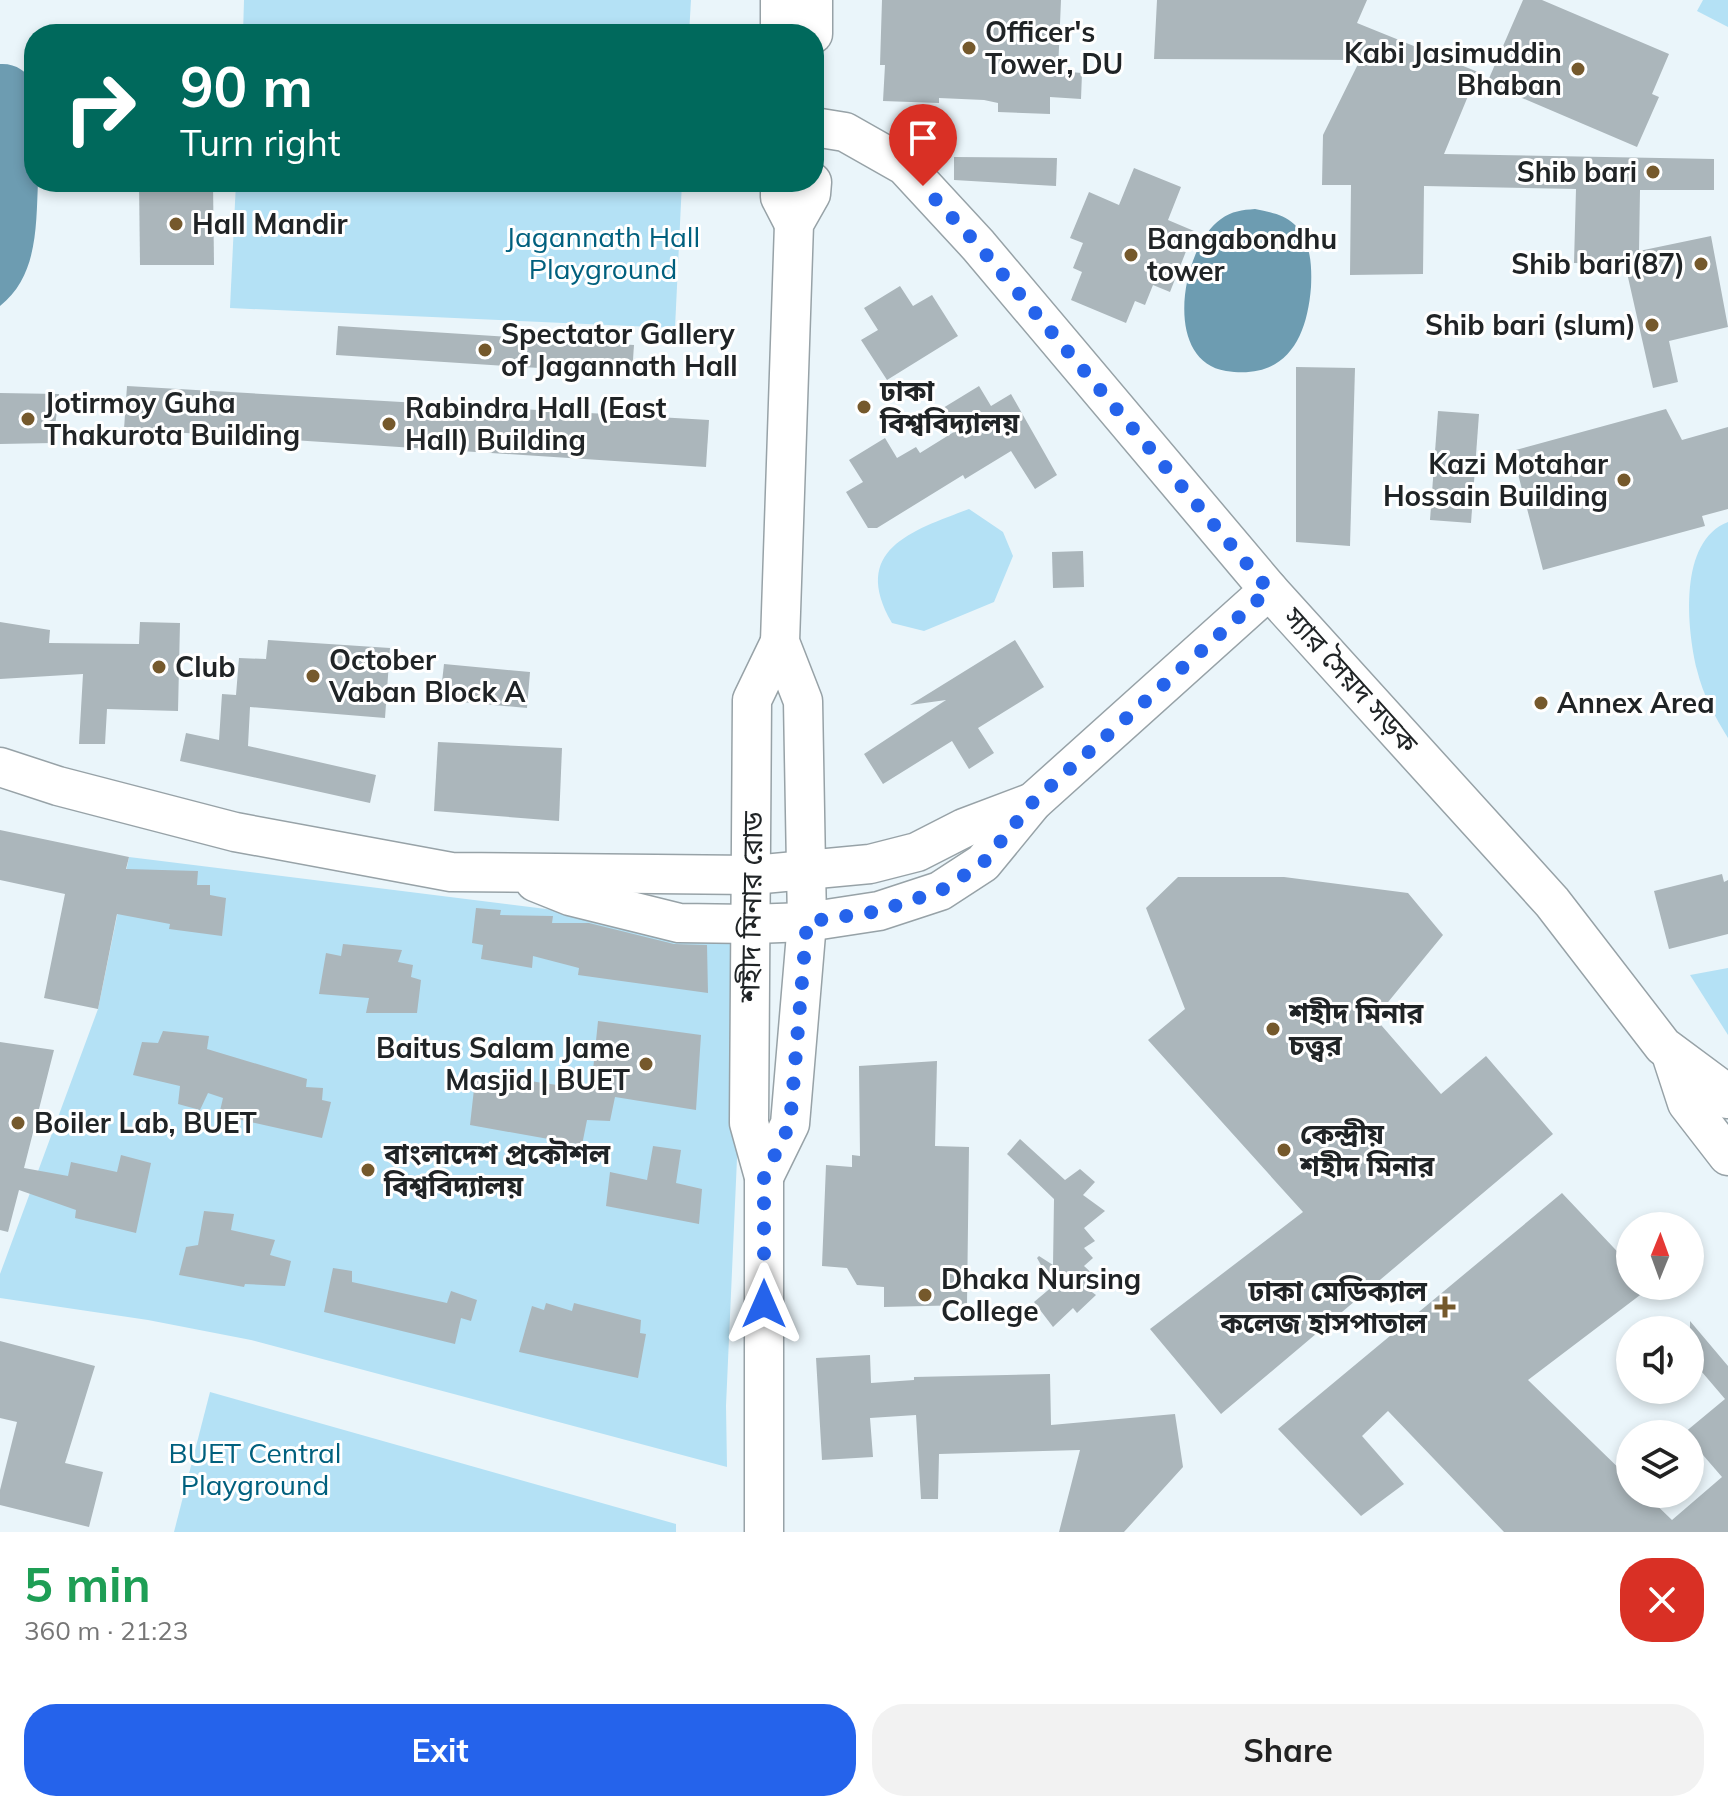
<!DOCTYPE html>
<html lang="en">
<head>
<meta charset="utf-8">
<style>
  :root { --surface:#fff; --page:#f2f2f2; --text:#222; --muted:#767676; --accent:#2563eb }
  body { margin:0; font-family:Mulish,"Noto Sans Bengali",sans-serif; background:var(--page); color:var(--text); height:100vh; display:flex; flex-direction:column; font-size:30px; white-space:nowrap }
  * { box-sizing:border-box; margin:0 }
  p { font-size:26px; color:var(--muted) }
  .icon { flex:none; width:44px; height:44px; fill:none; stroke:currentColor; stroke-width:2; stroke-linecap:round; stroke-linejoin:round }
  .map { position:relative; height:1532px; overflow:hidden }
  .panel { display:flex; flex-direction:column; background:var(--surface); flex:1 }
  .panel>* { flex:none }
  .hud { position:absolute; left:24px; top:24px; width:800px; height:168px; border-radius:32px; box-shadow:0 4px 12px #0003; background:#00695c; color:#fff; overflow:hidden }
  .needle { width:52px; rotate:1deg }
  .buttons { position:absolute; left:1616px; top:1212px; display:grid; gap:16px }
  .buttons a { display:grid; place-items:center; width:88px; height:88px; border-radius:50%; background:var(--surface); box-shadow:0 4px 12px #0003; font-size:40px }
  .pin { position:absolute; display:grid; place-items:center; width:68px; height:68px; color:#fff; margin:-82px -34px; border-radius:50% 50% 50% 0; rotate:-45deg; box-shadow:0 0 8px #0007 }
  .pin .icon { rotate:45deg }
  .me { position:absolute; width:88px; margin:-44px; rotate:0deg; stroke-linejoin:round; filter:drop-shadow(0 0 6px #0008) }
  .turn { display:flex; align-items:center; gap:28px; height:168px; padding:0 24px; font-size:36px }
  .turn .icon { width:104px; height:104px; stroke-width:2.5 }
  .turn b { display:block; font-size:56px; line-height:68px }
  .round { display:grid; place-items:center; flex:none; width:84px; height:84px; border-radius:32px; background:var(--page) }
  .summary { display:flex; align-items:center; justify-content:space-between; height:136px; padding:0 24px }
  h1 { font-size:48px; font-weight:700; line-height:60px; color:#1e9e55 }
  .action { display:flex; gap:16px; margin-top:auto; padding:16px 24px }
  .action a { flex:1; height:92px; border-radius:32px; background:var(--accent); color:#fff; font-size:32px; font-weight:700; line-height:92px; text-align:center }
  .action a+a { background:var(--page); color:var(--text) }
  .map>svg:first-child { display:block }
  .green { fill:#b4e1f5 }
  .water { fill:#6d9cb1 }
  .building { fill:#abb6bb }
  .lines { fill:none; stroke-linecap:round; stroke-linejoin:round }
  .secondary-casing { stroke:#97a2a7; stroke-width:41 }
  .secondary { stroke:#fff; stroke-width:38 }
  .route { stroke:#2563eb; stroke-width:14; stroke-dasharray:0 25.2 }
  .poi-dot { fill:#75592c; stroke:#fff; stroke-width:3 }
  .labels { text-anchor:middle; stroke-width:6; stroke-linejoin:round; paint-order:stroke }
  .poi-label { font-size:28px; font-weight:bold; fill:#202426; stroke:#fff; text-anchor:start }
  .park-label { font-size:28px; fill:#00607e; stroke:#fff }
  .street-label { font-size:28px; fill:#202426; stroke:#fff }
</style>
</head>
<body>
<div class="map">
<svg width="1728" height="1532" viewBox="0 0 1728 1532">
  <rect width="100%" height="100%" fill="#eaf5fa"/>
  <g class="green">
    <path d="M 244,0 L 691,0 L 689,34 L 243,34 Z"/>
    <path d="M 1703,0 L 1728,0 L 1728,27 L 1697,11 Z"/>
    <path d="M 236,182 L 682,182 L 675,328 L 230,308 Z"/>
    <path d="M 969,509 L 1003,532 L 1013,556 L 994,602 L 924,631 L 892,623 C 850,550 911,531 969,509 Z"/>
    <path d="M 1728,522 L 1728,738 C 1715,717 1703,695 1697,670 C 1687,629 1678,541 1728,522 Z"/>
    <path d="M 129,857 L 747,934 L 726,1406 L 727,1467 L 251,1340 L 148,1320 L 0,1298 L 0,1274 L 98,1009 Z"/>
    <path d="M 1728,968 L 1728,1035 L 1690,975 Z"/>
    <path d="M 210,1392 L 676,1524 L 676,1532 L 174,1532 Z"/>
  </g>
  <g class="water">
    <path d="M 0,64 C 15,63 27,71 34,84 L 34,182 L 38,182 C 36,226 38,276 0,306 Z"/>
    <path d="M 1255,209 C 1269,212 1283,214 1294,224 C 1311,240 1312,266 1311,287 C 1307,339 1286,380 1226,371 C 1161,361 1182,246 1221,219 C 1232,211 1242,210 1255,209 Z"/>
  </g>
  <g class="building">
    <path d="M 882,0 L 1061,0 L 1058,71 L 1082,73 L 1081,99 L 1050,97 L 1050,114 L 998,112 L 998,103 L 984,100 L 939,98 L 939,103 L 883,101 L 885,65 L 880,65 Z"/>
    <path d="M 1157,0 L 1367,0 L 1357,23 L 1478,72 L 1444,154 L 1714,159 L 1714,190 L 1640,190 L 1639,251 L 1711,236 L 1728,327 L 1669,341 L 1678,382 L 1653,388 L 1625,264 L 1574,263 L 1576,189 L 1424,186 L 1423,274 L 1350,275 L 1351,185 L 1322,185 L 1323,135 L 1360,60 L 1154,59 Z"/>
    <path d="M 1523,0 L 1542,0 L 1669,54 L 1652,94 L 1659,97 L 1637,147 L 1487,83 Z"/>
    <path d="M 954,157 L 1057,158 L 1056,186 L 954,180 Z"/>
    <path d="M 1134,168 L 1181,187 L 1168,220 L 1194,231 L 1170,292 L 1153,285 L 1145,305 L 1135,301 L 1126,323 L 1071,300 L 1082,272 L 1073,268 L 1083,243 L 1070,238 L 1089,192 L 1119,205 Z"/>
    <path d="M 139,182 L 213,182 L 214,265 L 140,265 Z"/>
    <path d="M 900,286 L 913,306 L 932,295 L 958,336 L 887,380 L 861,340 L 878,330 L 864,308 Z"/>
    <path d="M 338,326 L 634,345 L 632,374 L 336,355 Z"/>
    <path d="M 1296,367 L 1355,368 L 1350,546 L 1296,542 Z"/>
    <path d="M 127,386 L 709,420 L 706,467 L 124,429 Z"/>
    <path d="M 979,386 L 991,406 L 1011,394 L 1057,475 L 1035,489 L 1011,451 L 965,479 L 963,475 L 877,528 L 868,528 L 846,492 L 863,482 L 849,460 L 885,438 L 897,458 L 916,447 L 920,453 L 957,430 L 943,408 Z"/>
    <path d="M 0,393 L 59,394 L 53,443 L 0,444 Z"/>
    <path d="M 1666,409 L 1682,440 L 1728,427 L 1728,509 L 1702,516 L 1705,526 L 1543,570 L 1512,451 Z"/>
    <path d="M 1438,411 L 1479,414 L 1471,523 L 1430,520 Z"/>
    <path d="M 1083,551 L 1084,587 L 1053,588 L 1052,552 Z"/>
    <path d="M 0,622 L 50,630 L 49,643 L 139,644 L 140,622 L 180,623 L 178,711 L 107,709 L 105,744 L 79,744 L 83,674 L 0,679 Z"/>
    <path d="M 268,640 L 390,648 L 385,718 L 250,707 L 248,746 L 376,775 L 370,803 L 180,761 L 186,733 L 219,740 L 222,694 L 236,695 L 239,658 L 266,659 Z"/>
    <path d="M 1015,640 L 1044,687 L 978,728 L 994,753 L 969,769 L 952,741 L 883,784 L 864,754 L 946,700 L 910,705 Z"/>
    <path d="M 444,664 L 530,672 L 527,708 L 440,700 Z"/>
    <path d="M 438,742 L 562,748 L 559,821 L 434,811 Z"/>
    <path d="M 0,830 L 129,857 L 126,869 L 198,871 L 197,885 L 210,885 L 210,895 L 226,898 L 222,936 L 169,929 L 170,924 L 117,914 L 98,1009 L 44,998 L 65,894 L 0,880 Z"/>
    <path d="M 1722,874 L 1724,882 L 1728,880 L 1728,934 L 1669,949 L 1654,891 Z"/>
    <path d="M 1178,877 L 1284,877 L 1408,893 L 1443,935 L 1375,1018 L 1441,1094 L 1486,1056 L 1553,1134 L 1221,1414 L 1150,1329 L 1303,1212 L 1148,1040 L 1185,1009 L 1146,908 Z"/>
    <path d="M 476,908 L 501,910 L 500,915 L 553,916 L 552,923 L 589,923 L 674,944 L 707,945 L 708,993 L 578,975 L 579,968 L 533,956 L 532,968 L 481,959 L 483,945 L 472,943 Z"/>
    <path d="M 343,944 L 402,950 L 398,962 L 413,965 L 411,977 L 421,980 L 417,1013 L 366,1013 L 369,998 L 319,994 L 326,953 L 341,956 Z"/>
    <path d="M 598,1021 L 701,1035 L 696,1110 L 615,1097 L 610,1121 L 587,1120 L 582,1145 L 470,1125 L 475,1080 L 495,1083 L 496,1076 L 591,1090 Z"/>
    <path d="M 163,1031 L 209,1036 L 207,1049 L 307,1079 L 306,1087 L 323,1088 L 322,1100 L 331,1102 L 322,1138 L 219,1115 L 223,1098 L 208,1093 L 200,1110 L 178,1104 L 180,1086 L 133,1075 L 142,1042 L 158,1043 Z"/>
    <path d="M 0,1042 L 54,1050 L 24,1168 L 68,1176 L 71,1162 L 117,1172 L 121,1155 L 151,1163 L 136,1233 L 75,1218 L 76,1210 L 19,1190 L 8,1232 L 0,1230 Z"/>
    <path d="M 937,1061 L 935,1146 L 969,1147 L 967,1305 L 884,1307 L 884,1287 L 857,1285 L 847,1268 L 822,1266 L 826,1165 L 852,1167 L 852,1155 L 860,1156 L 859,1066 Z"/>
    <path d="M 1020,1139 L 1065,1180 L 1080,1169 L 1095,1182 L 1083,1195 L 1105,1211 L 1084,1228 L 1095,1241 L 1084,1248 L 1093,1258 L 1084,1266 L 1095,1276 L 1085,1287 L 1096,1295 L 1077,1313 L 1073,1308 L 1053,1327 L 1034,1302 L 1053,1286 L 1037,1258 L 1039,1256 L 1053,1265 L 1054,1199 L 1007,1154 Z"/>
    <path d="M 653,1146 L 681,1150 L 676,1183 L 702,1189 L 699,1224 L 606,1206 L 610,1172 L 647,1180 Z"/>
    <path d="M 1562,1193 L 1630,1265 L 1630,1286 L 1652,1286 L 1528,1380 L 1630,1479 L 1630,1494 L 1645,1494 L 1672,1520 L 1722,1477 L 1690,1440 L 1690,1434 L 1684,1433 L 1725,1399 L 1690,1358 L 1690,1321 L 1728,1366 L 1728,1532 L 1504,1532 L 1388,1411 L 1362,1436 L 1404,1484 L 1361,1516 L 1278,1429 Z"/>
    <path d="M 204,1211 L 234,1214 L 231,1230 L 275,1240 L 270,1255 L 291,1261 L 285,1286 L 245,1284 L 244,1287 L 179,1275 L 186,1247 L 198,1245 Z"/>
    <path d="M 333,1268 L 352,1271 L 352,1282 L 447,1303 L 451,1291 L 477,1300 L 471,1321 L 461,1318 L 455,1344 L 324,1312 Z"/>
    <path d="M 546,1303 L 572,1311 L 574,1303 L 641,1320 L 640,1333 L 646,1334 L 638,1378 L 519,1352 L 532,1306 L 544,1310 Z"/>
    <path d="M 0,1341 L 95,1366 L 65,1463 L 103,1472 L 89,1527 L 0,1505 L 0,1490 L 17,1422 L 0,1418 Z"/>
    <path d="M 870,1355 L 871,1383 L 914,1380 L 914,1377 L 1050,1374 L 1051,1425 L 1175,1414 L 1183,1467 L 1124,1532 L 1059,1532 L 1080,1450 L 939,1454 L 938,1499 L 921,1499 L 916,1415 L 870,1418 L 873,1457 L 822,1460 L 816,1358 Z"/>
  </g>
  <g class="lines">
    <defs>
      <g id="secondary">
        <path d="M 780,34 L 780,0"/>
        <path d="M 813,34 L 813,0"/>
        <path d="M 814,127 L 845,132 L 905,166 L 978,245 L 1269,590 L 1552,902 L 1663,1046 L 1717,1086 L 1728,1099"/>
        <path d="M 780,182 L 780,197 L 794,224"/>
        <path d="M 0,767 L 58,786 L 235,832 L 451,872 L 753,875 L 870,864 L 917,852 L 964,828 L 1033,802"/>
        <path d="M 535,882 L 570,896 L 679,923 L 752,924 L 807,922 L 879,911 L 940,891 L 983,863 L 1033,802 L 1269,590"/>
        <path d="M 1671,1054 L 1687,1103 L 1728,1156"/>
        <path d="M 764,1177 L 790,1124 L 807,922 L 803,701 L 780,642 L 794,224 L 811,194 L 812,182"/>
        <path d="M 764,1532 L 764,1177 L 749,1123 L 752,700 L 780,642"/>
      </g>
    </defs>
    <use href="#secondary" class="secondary-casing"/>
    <use href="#secondary" class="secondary"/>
  </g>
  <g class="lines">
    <path class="route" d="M 764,1304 L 764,1177 L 790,1124 L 807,922 L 879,911 L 940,891 L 983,863 L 1033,802 L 1269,590 L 978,245 L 923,186"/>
  </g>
  <g class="poi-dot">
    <circle cx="969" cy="48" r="8"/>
    <circle cx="1578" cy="69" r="8"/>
    <circle cx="1653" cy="172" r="8"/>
    <circle cx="176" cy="224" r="8"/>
    <circle cx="1131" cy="255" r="8"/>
    <circle cx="1701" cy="264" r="8"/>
    <circle cx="1652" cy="325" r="8"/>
    <circle cx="485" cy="350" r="8"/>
    <circle cx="864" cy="407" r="8"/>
    <circle cx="28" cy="419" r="8"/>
    <circle cx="389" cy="424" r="8"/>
    <circle cx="1624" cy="480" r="8"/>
    <circle cx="159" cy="667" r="8"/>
    <circle cx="313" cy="676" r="8"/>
    <circle cx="1541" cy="703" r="8"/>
    <circle cx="1273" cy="1029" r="8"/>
    <circle cx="646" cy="1064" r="8"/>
    <circle cx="18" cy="1123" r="8"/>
    <circle cx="1284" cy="1150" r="8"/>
    <circle cx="368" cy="1170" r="8"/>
    <circle cx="925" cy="1295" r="8"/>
    <path d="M1441 1295h8v8h8v8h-8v8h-8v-8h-8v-8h8z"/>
  </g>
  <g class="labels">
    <g class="poi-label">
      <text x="985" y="42">Officer's<tspan x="985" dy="32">Tower, DU</tspan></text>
      <text x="1562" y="63" text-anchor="end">Kabi Jasimuddin<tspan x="1562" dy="32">Bhaban</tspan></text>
      <text x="1637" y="182" text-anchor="end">Shib bari</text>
      <text x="192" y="234">Hall Mandir</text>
      <text x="1147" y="249">Bangabondhu<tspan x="1147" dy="32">tower</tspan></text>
      <text x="1685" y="274" text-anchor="end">Shib bari(87)</text>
      <text x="1636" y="335" text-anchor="end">Shib bari (slum)</text>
      <text x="501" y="344">Spectator Gallery<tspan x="501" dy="32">of Jagannath Hall</tspan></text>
      <text x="880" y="401">ঢাকা<tspan x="880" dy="32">বিশ্ববিদ্যালয়</tspan></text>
      <text x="44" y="413">Jotirmoy Guha<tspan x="44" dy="32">Thakurota Building</tspan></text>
      <text x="405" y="418">Rabindra Hall (East<tspan x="405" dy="32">Hall) Building</tspan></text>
      <text x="1608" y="474" text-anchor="end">Kazi Motahar<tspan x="1608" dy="32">Hossain Building</tspan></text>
      <text x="329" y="670">October<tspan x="329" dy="32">Vaban Block A</tspan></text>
      <text x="175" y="677">Club</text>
      <text x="1557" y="713">Annex Area</text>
      <text x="1289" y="1023">শহীদ মিনার<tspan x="1289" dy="32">চত্ত্বর</tspan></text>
      <text x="630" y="1058" text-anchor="end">Baitus Salam Jame<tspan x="630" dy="32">Masjid | BUET</tspan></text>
      <text x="34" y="1133">Boiler Lab, BUET</text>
      <text x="1300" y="1144">কেন্দ্রীয়<tspan x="1300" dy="32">শহীদ মিনার</tspan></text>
      <text x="384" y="1164">বাংলাদেশ প্রকৌশল<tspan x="384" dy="32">বিশ্ববিদ্যালয়</tspan></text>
      <text x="941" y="1289">Dhaka Nursing<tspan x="941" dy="32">College</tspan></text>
      <text x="1427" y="1301" text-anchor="end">ঢাকা মেডিক্যাল<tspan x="1427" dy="32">কলেজ হাসপাতাল</tspan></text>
    </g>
    <g class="park-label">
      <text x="603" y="247">Jagannath Hall<tspan x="603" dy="32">Playground</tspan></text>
      <text x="255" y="1463">BUET Central<tspan x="255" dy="32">Playground</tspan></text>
    </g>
    <g class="street-label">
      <text transform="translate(1351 680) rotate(48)" y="10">স্যার সৈয়দ সড়ক</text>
      <text transform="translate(751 907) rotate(-89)" y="10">শহীদ মিনার রোড</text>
    </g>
  </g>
</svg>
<div class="buttons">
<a><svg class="needle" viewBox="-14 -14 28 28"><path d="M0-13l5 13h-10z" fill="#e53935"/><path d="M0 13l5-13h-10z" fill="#767676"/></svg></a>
<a><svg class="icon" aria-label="sound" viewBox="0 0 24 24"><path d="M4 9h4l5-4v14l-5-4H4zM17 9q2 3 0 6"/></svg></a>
<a><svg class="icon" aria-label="layers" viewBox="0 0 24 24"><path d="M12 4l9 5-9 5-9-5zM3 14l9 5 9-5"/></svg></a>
</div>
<div class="pin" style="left:923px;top:186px;background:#d93025"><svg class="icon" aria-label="arrive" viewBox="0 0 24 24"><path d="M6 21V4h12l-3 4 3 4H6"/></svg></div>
<svg class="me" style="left:764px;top:1304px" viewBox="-20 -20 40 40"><path d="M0-17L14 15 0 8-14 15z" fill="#2563eb" stroke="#fff" stroke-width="4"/></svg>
<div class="hud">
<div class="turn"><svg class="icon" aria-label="right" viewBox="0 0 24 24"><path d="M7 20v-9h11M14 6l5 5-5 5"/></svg><div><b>90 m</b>Turn right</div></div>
</div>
</div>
<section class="panel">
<div class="summary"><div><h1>5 min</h1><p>360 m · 21:23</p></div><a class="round" style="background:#d93025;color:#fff"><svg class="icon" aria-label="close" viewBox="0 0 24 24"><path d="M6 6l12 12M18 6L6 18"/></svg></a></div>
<div class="action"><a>Exit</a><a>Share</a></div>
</section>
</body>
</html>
